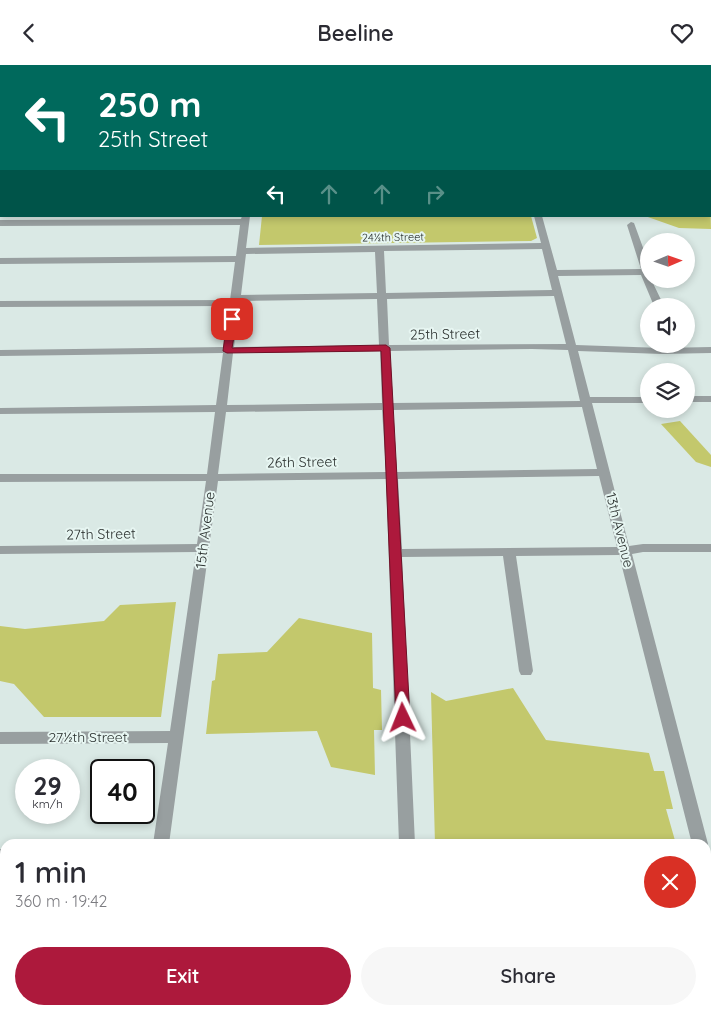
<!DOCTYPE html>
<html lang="en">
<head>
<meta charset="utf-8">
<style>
  :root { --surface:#fff; --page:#f7f7f7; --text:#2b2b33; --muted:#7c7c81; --accent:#ad193c }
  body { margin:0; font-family:Quicksand,sans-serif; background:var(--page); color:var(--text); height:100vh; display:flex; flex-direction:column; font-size:19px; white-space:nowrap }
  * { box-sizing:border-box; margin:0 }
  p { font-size:16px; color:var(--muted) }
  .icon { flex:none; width:28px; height:28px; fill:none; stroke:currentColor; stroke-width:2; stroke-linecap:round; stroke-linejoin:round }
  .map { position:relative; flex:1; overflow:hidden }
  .details { position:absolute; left:0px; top:774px; width:711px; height:176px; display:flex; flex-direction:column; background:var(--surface); border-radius:15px 15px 0 0; box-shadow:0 2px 8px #0003 }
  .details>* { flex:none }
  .banner { position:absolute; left:0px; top:0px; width:711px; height:152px; box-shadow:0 2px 8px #0003; background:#00695c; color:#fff; overflow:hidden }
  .needle { width:32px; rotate:88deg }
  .buttons { position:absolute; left:640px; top:168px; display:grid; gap:10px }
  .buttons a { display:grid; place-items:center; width:55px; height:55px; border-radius:50%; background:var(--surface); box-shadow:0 2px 8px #0003; font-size:25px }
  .speed { position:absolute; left:15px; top:694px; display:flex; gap:10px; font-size:25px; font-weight:700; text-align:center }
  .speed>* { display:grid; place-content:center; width:65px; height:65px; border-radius:50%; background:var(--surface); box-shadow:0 2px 8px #0003; line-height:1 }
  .speed small { font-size:12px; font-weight:400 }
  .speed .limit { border:2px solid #111; border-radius:8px; background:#fff; color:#111 }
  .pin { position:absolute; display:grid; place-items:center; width:42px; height:42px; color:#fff; margin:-21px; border-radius:10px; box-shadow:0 2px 8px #0006 }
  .me { position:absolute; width:55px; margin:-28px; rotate:358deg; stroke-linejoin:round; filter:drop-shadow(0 0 4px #0008) }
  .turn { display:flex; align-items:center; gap:18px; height:105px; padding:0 15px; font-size:22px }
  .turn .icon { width:65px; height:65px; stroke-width:2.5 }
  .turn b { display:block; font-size:35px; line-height:42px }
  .lanes { display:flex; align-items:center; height:48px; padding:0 15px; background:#0003; justify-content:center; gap:25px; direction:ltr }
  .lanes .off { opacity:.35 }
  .round { display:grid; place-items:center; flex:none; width:52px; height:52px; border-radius:26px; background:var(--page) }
  .headline { display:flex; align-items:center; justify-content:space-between; height:85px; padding:0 15px }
  h1 { font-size:30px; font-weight:600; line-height:38px }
  .action { display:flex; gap:10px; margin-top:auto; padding:10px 15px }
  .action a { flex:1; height:58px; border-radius:30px; background:var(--accent); color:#fff; font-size:20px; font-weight:600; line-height:58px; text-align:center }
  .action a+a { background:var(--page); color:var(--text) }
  header { display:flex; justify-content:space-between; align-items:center; height:65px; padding:0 15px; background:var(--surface); font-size:22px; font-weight:600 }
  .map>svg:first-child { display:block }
  .green { fill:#c3c86c }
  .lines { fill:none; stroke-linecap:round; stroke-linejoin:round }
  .minor { fill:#989fa0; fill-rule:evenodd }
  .route { fill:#ad193c; stroke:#701027 }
  .labels { text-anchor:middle; stroke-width:4; stroke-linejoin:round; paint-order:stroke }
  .far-street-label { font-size:11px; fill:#292f2d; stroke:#e7f6f2 }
  .street-label { font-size:14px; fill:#292f2d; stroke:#e7f6f2 }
</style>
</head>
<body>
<header><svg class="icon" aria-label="back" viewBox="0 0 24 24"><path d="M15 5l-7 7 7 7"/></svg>Beeline<svg class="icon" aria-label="heart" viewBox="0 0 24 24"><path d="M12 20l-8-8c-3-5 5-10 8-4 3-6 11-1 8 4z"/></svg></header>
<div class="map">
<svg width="711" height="949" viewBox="0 0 711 949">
  <rect width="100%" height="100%" fill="#dae9e5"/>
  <g class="green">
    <path d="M 710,126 L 711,164 L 679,163 L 645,151 L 710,151 Z"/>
    <path d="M 262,151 L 531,151 L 537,173 L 531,176 L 259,180 Z"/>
    <path d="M 680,356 L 711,390 L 711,402 L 696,397 L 661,359 Z"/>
    <path d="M 176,537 L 161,652 L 44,652 L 14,619 L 0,616 L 0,561 L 25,564 L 104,556 L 120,540 Z"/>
    <path d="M 299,553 L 372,568 L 373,623 L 381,625 L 382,665 L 374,665 L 375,710 L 331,702 L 317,666 L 206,669 L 212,616 L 215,615 L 218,589 L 267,587 Z"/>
    <path d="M 513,623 L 546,675 L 649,688 L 654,706 L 664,706 L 673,744 L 666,744 L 676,779 L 435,779 L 431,627 L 446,636 Z"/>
    <path d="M 555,945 L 615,945 L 614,949 L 558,949 Z"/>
  </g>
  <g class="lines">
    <g class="minor">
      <path d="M 26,0 L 102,0 L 26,1 Z"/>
      <rect x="590" y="0" width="7" height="1"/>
      <rect x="710" y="19" width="1" height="4"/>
      <rect x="710" y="50" width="1" height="4"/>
      <rect x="710" y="82" width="1" height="4"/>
      <path d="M 0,119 L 1,120 L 1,125 L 0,125 Z"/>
      <path d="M 242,151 L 250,151 L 246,183 L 541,178 L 534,151 L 542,151 L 557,205 L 641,204 L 627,160 L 631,157 L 634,158 L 649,199 L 649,214 L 651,214 L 664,241 L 654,241 L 641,210 L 558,211 L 576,280 L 662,283 L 711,282 L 711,288 L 662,289 L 578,286 L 590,332 L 649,332 L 649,338 L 592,338 L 629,481 L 643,479 L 711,479 L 711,487 L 643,487 L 632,489 L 708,779 L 706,783 L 706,779 L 692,779 L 619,490 L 516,491 L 533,606 L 531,610 L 521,610 L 519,606 L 503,491 L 402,492 L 415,779 L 399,779 L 386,414 L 218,416 L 169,779 L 153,779 L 168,678 L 0,679 L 0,667 L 170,666 L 196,487 L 0,489 L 0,481 L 197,479 L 206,416 L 0,417 L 0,409 L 207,409 L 215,347 L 0,349 L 0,343 L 216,340 L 223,288 L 0,291 L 0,285 L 224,282 L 229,241 L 0,242 L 0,236 L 230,235 L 235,197 L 0,199 L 0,193 L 236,191 L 240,160 L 0,161 L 0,155 L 241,154 ZM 542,184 L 552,225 L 386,228 L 384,186 ZM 375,187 L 377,228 L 241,230 L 246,189 ZM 554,231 L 566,279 L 389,280 L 387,234 ZM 377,234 L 379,280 L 234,282 L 240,236 ZM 532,284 L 568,285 L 580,336 L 393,338 L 390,286 ZM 380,286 L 382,338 L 227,340 L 233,288 ZM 582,342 L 597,404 L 397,407 L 393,345 ZM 382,345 L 386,407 L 218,409 L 226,347 ZM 599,411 L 617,482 L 402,484 L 398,414 Z"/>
      <rect x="686" y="331" width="25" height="6"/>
      <rect x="0" y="784" width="5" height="14"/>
      <path d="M 706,796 L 711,798 L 711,829 L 706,827 Z"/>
      <rect x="0" y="924" width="5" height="16"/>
      <path d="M 130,945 L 148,945 L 147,949 L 129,949 Z"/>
      <rect x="403" y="945" width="18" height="4"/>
    </g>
  </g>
  <path class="route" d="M 232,251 L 237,254 L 232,283 L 386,280 L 390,283 L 410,653 L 408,657 L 398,657 L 396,653 L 381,286 L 227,288 L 223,286 L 227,254 Z"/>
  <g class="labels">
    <g class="far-street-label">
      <text transform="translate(393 172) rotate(-1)" y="4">24½th Street</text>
    </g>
    <g class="street-label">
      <text transform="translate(445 269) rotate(-1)" y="5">25th Street</text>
      <text transform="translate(302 397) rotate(-1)" y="5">26th Street</text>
      <text transform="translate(205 465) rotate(-83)" y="5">15th Avenue</text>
      <text transform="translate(620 465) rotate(76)" y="5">13th Avenue</text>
      <text transform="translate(101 469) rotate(-1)" y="5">27th Street</text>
      <text x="88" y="677">27½th Street</text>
    </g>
  </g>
</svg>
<div class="buttons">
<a><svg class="needle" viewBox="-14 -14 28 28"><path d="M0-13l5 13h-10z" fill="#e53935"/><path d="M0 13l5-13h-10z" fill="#7c7c81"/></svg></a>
<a><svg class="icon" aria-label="sound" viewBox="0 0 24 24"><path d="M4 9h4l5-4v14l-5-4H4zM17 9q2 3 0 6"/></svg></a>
<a><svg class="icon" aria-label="layers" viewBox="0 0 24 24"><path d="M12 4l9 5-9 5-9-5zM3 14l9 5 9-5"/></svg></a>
</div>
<div class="speed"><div>29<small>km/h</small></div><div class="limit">40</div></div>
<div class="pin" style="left:232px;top:254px;background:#d93025"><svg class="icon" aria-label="arrive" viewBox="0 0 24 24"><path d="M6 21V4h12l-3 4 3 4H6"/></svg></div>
<svg class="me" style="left:403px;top:653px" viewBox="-20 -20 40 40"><path d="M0-17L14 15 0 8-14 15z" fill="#ad193c" stroke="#fff" stroke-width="4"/></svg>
<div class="banner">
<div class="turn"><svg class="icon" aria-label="left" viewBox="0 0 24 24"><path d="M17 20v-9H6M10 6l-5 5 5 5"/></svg><div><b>250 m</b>25th Street</div></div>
<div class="lanes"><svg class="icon" aria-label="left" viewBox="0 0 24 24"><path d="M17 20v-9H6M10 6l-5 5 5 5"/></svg><svg class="icon off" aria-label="ahead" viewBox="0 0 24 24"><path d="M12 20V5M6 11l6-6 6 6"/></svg><svg class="icon off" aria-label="ahead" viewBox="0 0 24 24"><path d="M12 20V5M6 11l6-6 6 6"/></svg><svg class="icon off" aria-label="right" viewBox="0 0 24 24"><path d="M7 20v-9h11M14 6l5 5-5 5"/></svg></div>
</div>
<section class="details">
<div class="headline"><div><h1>1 min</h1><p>360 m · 19:42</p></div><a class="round" style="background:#d93025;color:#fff"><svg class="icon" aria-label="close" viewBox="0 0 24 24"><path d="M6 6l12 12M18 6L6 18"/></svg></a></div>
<div class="action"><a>Exit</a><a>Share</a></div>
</section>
</div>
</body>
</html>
